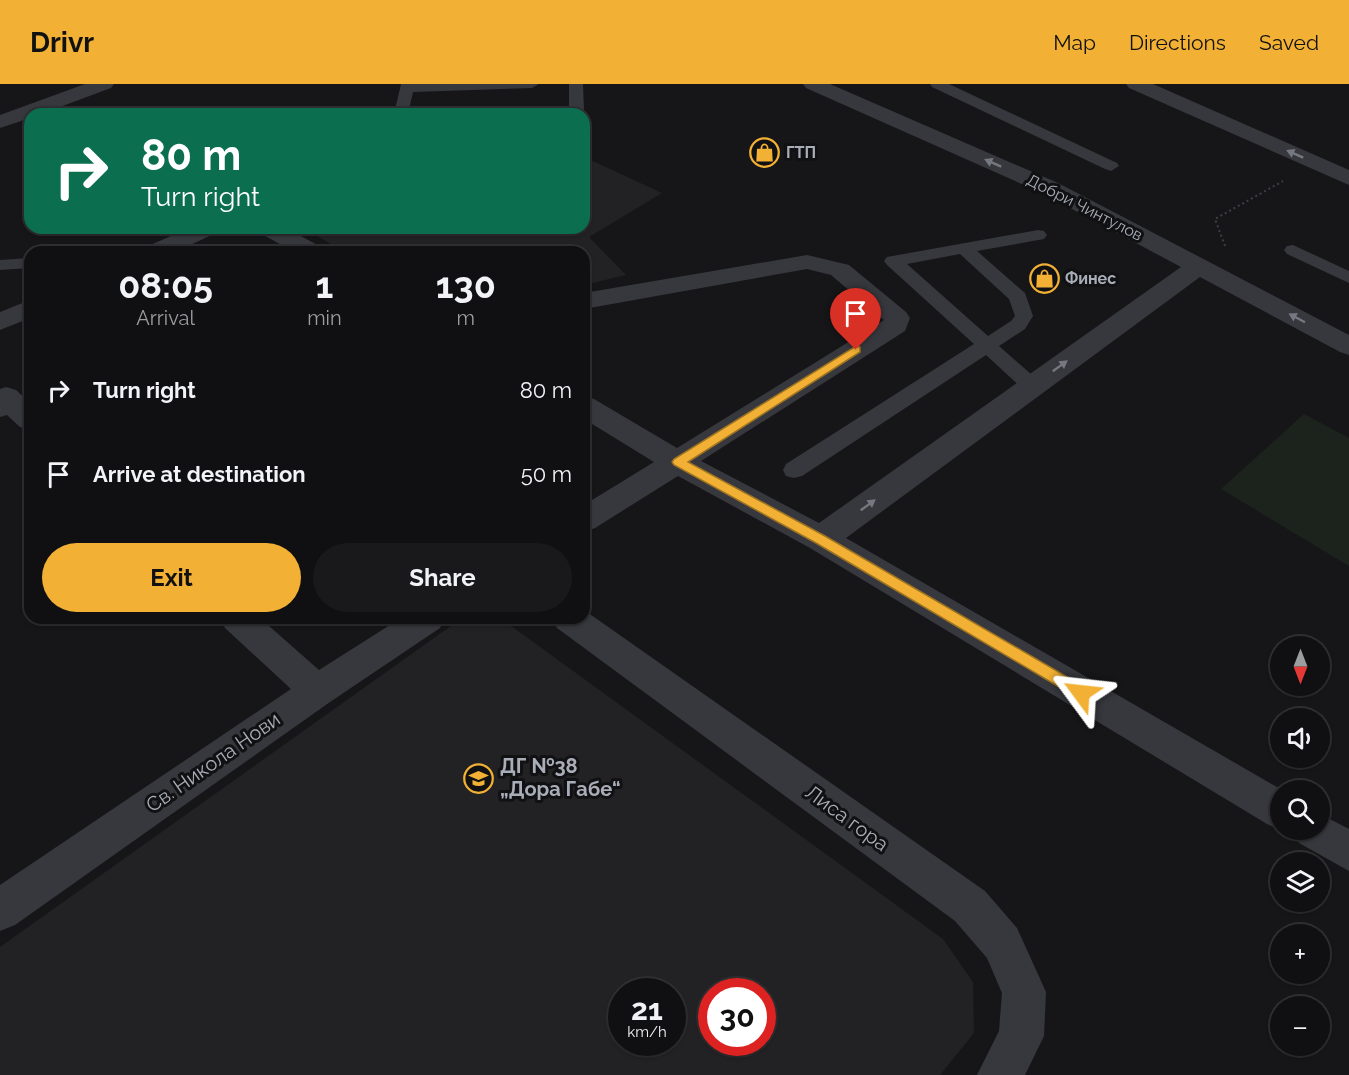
<!DOCTYPE html>
<html lang="en">
<head>
<meta charset="utf-8">
<style>
  :root { --surface:#101012; --page:#19191b; --text:#f1f3f6; --muted:#9c9d9f; --line:#303032; --accent:#f2b134 }
  body { margin:0; font-family:Raleway,sans-serif; background:var(--page); color:var(--text); height:100vh; display:flex; flex-direction:column; font-size:22px; white-space:nowrap }
  * { box-sizing:border-box; margin:0 }
  p { font-size:20px; color:var(--muted) }
  .icon { flex:none; width:33px; height:33px; fill:none; stroke:currentColor; stroke-width:2; stroke-linecap:round; stroke-linejoin:round }
  .map { position:relative; flex:1; overflow:hidden }
  .side { position:absolute; left:24px; top:162px; width:566px; height:378px; display:flex; flex-direction:column; background:var(--surface); border-radius:18px; box-shadow:0 2px 4px #0004,0 0 0 2px var(--line) }
  .side>* { flex:none }
  .banner { position:absolute; left:24px; top:24px; width:566px; height:126px; border-radius:18px; box-shadow:0 2px 4px #0004,0 0 0 2px var(--line); background:#0b6e4f; color:#fff; overflow:hidden }
  .needle { width:39px; rotate:180deg }
  .tools { position:absolute; left:1270px; top:552px; display:grid; gap:12px }
  .tools a { display:grid; place-items:center; width:60px; height:60px; border-radius:50%; background:var(--surface); box-shadow:0 2px 4px #0004,0 0 0 2px var(--line); font-size:30px }
  .speed { position:absolute; left:608px; top:894px; display:flex; gap:12px; font-size:30px; font-weight:700; text-align:center }
  .speed>* { display:grid; place-content:center; width:78px; height:78px; border-radius:50%; background:var(--surface); box-shadow:0 2px 4px #0004,0 0 0 2px var(--line); line-height:1 }
  .speed small { font-size:15px; font-weight:400 }
  .speed .limit { border:9px solid #d22; background:#fff; color:#111 }
  .pin { position:absolute; display:grid; place-items:center; width:51px; height:51px; color:#fff; margin:-62px -26px; border-radius:50% 50% 50% 0; rotate:-45deg; box-shadow:0 0 6px #0007 }
  .pin .icon { rotate:45deg }
  .me { position:absolute; width:66px; margin:-33px; rotate:300deg; stroke-linejoin:round; filter:drop-shadow(0 0 4px #0008) }
  .turn { display:flex; align-items:center; gap:21px; height:126px; padding:0 18px; font-size:27px }
  .turn .icon { width:78px; height:78px; stroke-width:2.5 }
  .turn b { display:block; font-size:42px; line-height:51px }
  .eta { display:flex; justify-content:space-evenly; align-items:center; height:102px; text-align:center }
  .eta b { font-size:36px; font-weight:700; line-height:42px }
  .primary-button { display:flex; gap:12px; margin-top:auto; padding:12px 18px }
  .primary-button a { flex:1; height:69px; border-radius:36px; background:var(--accent); color:#111; font-size:24px; font-weight:700; line-height:69px; text-align:center }
  .primary-button a+a { background:var(--page); color:var(--text) }
  ul { padding:0; list-style:none }
  li { display:flex; align-items:center; gap:18px; height:84px; padding:0 18px }
  li div { flex:1 }
  li b { display:block; font-size:22px }
  li em { font-style:normal }
  header { display:flex; align-items:center; gap:36px; box-sizing:border-box; height:84px; padding:0 30px; background:var(--accent); color:#111 }
  header strong { font-size:28px }
  nav { display:flex; gap:33px; margin-inline-start:auto; font-size:21px }
  .map>svg:first-child { display:block }
  .built { fill:#222225; fill-rule:evenodd }
  .green { fill:#1c231d }
  .lines { fill:none; stroke-linecap:round; stroke-linejoin:round }
  .path { stroke:#3d3f44; stroke-width:2; stroke-dasharray:2 3; stroke-linecap:butt }
  .lane { fill:#37383d; fill-rule:evenodd }
  .street { fill:#37383d; fill-rule:evenodd }
  .oneway { fill:#757881 }
  .route { fill:#f2b134; stroke:#9d7322; stroke-width:1.5 }
  .labels { text-anchor:middle; stroke-width:6; stroke-linejoin:round; paint-order:stroke }
  .far-poi-label { font-size:16px; font-weight:bold; fill:#a8adb8; stroke:#111113; text-anchor:start }
  .far-street-label { font-size:16px; fill:#a8adb8; stroke:#111113 }
  .street-label { font-size:20px; fill:#a8adb8; stroke:#111113 }
  .poi-label { font-size:20px; font-weight:bold; fill:#a8adb8; stroke:#111113; text-anchor:start }
</style>
</head>
<body>
<header>
<strong>Drivr</strong>
<nav><a>Map</a><a>Directions</a><a>Saved</a></nav>
</header>
<div class="map">
<svg width="1349" height="991" viewBox="0 0 1349 991">
  <rect width="100%" height="100%" fill="#161618"/>
  <g class="built">
    <path d="M 584,73 L 662,109 L 589,153 L 626,191 L 584,201 L 584,168 L 345,168 L 303,144 L 584,144 Z"/>
    <path d="M 462,534 L 500,534 L 943,855 L 973,898 L 974,949 L 940,991 L 0,991 L 0,863 ZM 621,908 L 672,908 L 672,958 L 621,958 ZM 711,908 L 762,908 L 762,958 L 711,958 Z"/>
  </g>
  <path class="green" d="M 1304,330 L 1349,354 L 1349,482 L 1221,405 Z"/>
  <g class="lines">
    <path class="path" d="M 1225,162 L 1215,135 L 1283,97"/>
    <g class="lane">
      <path d="M 401,0 L 539,0 L 532,4 L 413,8 L 408,30 L 394,30 Z"/>
      <path d="M 569,0 L 583,0 L 584,26 L 582,29 L 440,30 L 447,26 L 569,22 Z"/>
      <path d="M 930,0 L 949,0 L 1117,79 L 1119,82 L 1111,87 L 1105,85 L 932,3 Z"/>
      <path d="M 1038,146 L 1044,147 L 1047,151 L 1044,155 L 977,167 L 1025,209 L 1033,232 L 1025,245 L 999,262 L 1039,297 L 1042,302 L 1039,307 L 1032,309 L 1025,307 L 986,271 L 802,392 L 794,394 L 786,392 L 783,386 L 786,380 L 974,260 L 887,181 L 884,177 L 887,173 ZM 960,170 L 1009,215 L 1015,232 L 1011,237 L 988,252 L 907,180 Z"/>
      <path d="M 1293,161 L 1349,187 L 1349,199 L 1287,170 L 1284,166 L 1287,162 Z"/>
      <path d="M 30,174 L 30,184 L 0,186 L 0,176 Z"/>
    </g>
    <g class="street">
      <path d="M 85,0 L 114,0 L 111,4 L 41,30 L 30,30 L 30,34 L 0,44 L 0,31 Z"/>
      <path d="M 803,0 L 830,0 L 1058,99 L 1349,251 L 1349,271 L 1340,268 L 1200,193 L 846,454 L 1282,706 L 1281,746 L 1267,740 L 810,464 L 678,392 L 595,444 L 584,448 L 584,421 L 654,378 L 584,335 L 584,312 L 594,315 L 677,364 L 884,236 L 831,191 L 807,185 L 584,225 L 584,209 L 807,171 L 849,181 L 906,228 L 910,234 L 905,247 L 701,377 L 819,439 L 1181,183 L 1042,109 L 806,4 Z"/>
      <path d="M 1126,0 L 1153,0 L 1349,86 L 1349,101 L 1129,4 Z"/>
      <path d="M 189,144 L 220,144 L 216,149 L 175,168 L 143,168 L 146,163 Z"/>
      <path d="M 256,144 L 286,144 L 321,163 L 324,168 L 294,168 L 260,149 Z"/>
      <path d="M 30,216 L 30,234 L 0,246 L 0,228 Z"/>
      <path d="M 6,303 L 16,306 L 30,319 L 30,346 L 20,343 L 7,331 L 0,333 L 0,305 Z"/>
      <path d="M 584,526 L 985,807 L 1017,844 L 1046,908 L 1044,952 L 1025,991 L 977,991 L 999,947 L 1002,909 L 987,874 L 955,837 L 557,544 L 552,534 L 584,534 Z"/>
      <path d="M 220,534 L 260,534 L 319,586 L 401,534 L 445,534 L 440,544 L 330,618 L 15,841 L 0,847 L 0,801 L 291,605 L 225,544 Z"/>
      <path d="M 1320,730 L 1349,745 L 1349,787 L 1299,759 L 1293,746 L 1320,746 Z"/>
    </g>
  </g>
  <defs><path id="oneway-solid" d="M-6-.8H1V-3.2L6.5 0L1 3.2V.8H-6Z" transform="scale(1.5)"/></defs>
  <g class="oneway">
    <use href="#oneway-solid" transform="translate(1295 70) rotate(-156)"/>
    <use href="#oneway-solid" transform="translate(993 79) rotate(-156)"/>
    <use href="#oneway-solid" transform="translate(1297 234) rotate(-152)"/>
    <use href="#oneway-solid" transform="translate(1060 282) rotate(-36)"/>
    <use href="#oneway-solid" transform="translate(868 421) rotate(-36)"/>
  </g>
  <path class="route" d="M 856,262 L 860,263 L 860,268 L 688,378 L 825,452 L 1086,604 L 1088,609 L 1086,613 L 1081,615 L 1076,613 L 816,459 L 674,381 L 672,378 L 674,375 Z"/>
  <defs>
    <symbol id="shop-ring" viewBox="-11 -11 22 22"><circle r="9.5" fill="#111113" stroke="#f2b134" stroke-width="1.5"/><path d="M-5-2.5h2.3a2.7 3.5 0 0 1 5.4 0H5L5.5 6h-11ZM-1.5-2.5h3a1.5 2.3 0 0 0-3 0Z" fill="#f2b134"/></symbol>
    <symbol id="school-ring" viewBox="-11 -11 22 22"><circle r="9.5" fill="#111113" stroke="#f2b134" stroke-width="1.5"/><path d="M0-5L7-2L0 1L-7-2ZM-4 1L0 2.5L4 1V4Q0 6-4 4Z" fill="#f2b134"/></symbol>
  </defs>
  <g fill-rule="evenodd">
    <use href="#shop-ring" x="748" y="52" width="33" height="33"/>
    <use href="#shop-ring" x="1028" y="178" width="33" height="33"/>
    <use href="#school-ring" x="462" y="678" width="33" height="33"/>
  </g>
  <g class="labels">
    <g class="far-poi-label">
      <text x="786" y="74">ГТП</text>
      <text x="1065" y="200">Финес</text>
    </g>
    <g class="far-street-label">
      <text transform="translate(1085 123) rotate(27)" y="6">Добри Чинтулов</text>
    </g>
    <g class="street-label">
      <text transform="translate(213 678) rotate(-35)" y="7">Св. Никола Нови</text>
      <text transform="translate(847 734) rotate(36)" y="7">Лиса гора</text>
    </g>
    <g class="poi-label">
      <text x="500" y="689">ДГ №38<tspan x="500" dy="23">„Дора Габе“</tspan></text>
    </g>
  </g>
</svg>
<div class="tools">
<a><svg class="needle" viewBox="-14 -14 28 28"><path d="M0-13l5 13h-10z" fill="#e53935"/><path d="M0 13l5-13h-10z" fill="#9c9d9f"/></svg></a>
<a><svg class="icon" aria-label="sound" viewBox="0 0 24 24"><path d="M4 9h4l5-4v14l-5-4H4zM17 9q2 3 0 6"/></svg></a>
<a><svg class="icon" aria-label="search" viewBox="0 0 24 24"><circle cx="10" cy="10" r="6"/><path d="M15 15l6 6"/></svg></a>
<a><svg class="icon" aria-label="layers" viewBox="0 0 24 24"><path d="M12 4l9 5-9 5-9-5zM3 14l9 5 9-5"/></svg></a>
<a>+</a>
<a>−</a>
</div>
<div class="speed"><div>21<small>km/h</small></div><div class="limit">30</div></div>
<div class="pin" style="left:856px;top:266px;background:#d93025"><svg class="icon" aria-label="arrive" viewBox="0 0 24 24"><path d="M6 21V4h12l-3 4 3 4H6"/></svg></div>
<svg class="me" style="left:1081px;top:609px" viewBox="-20 -20 40 40"><path d="M0-17L14 15 0 8-14 15z" fill="#f2b134" stroke="#fff" stroke-width="4"/></svg>
<div class="banner">
<div class="turn"><svg class="icon" aria-label="right" viewBox="0 0 24 24"><path d="M7 20v-9h11M14 6l5 5-5 5"/></svg><div><b>80 m</b>Turn right</div></div>
</div>
<section class="side">
<div class="eta">
<div><b>08:05</b><p>Arrival</p></div>
<div><b>1</b><p>min</p></div>
<div><b>130</b><p>m</p></div>
</div>
<ul>
<li><svg class="icon" aria-label="right" viewBox="0 0 24 24"><path d="M7 20v-9h11M14 6l5 5-5 5"/></svg><div><b>Turn right</b></div><em>80 m</em></li>
<li><svg class="icon" aria-label="arrive" viewBox="0 0 24 24"><path d="M6 21V4h12l-3 4 3 4H6"/></svg><div><b>Arrive at destination</b></div><em>50 m</em></li>
</ul>
<div class="primary-button"><a>Exit</a><a>Share</a></div>
</section>
</div>
</body>
</html>
